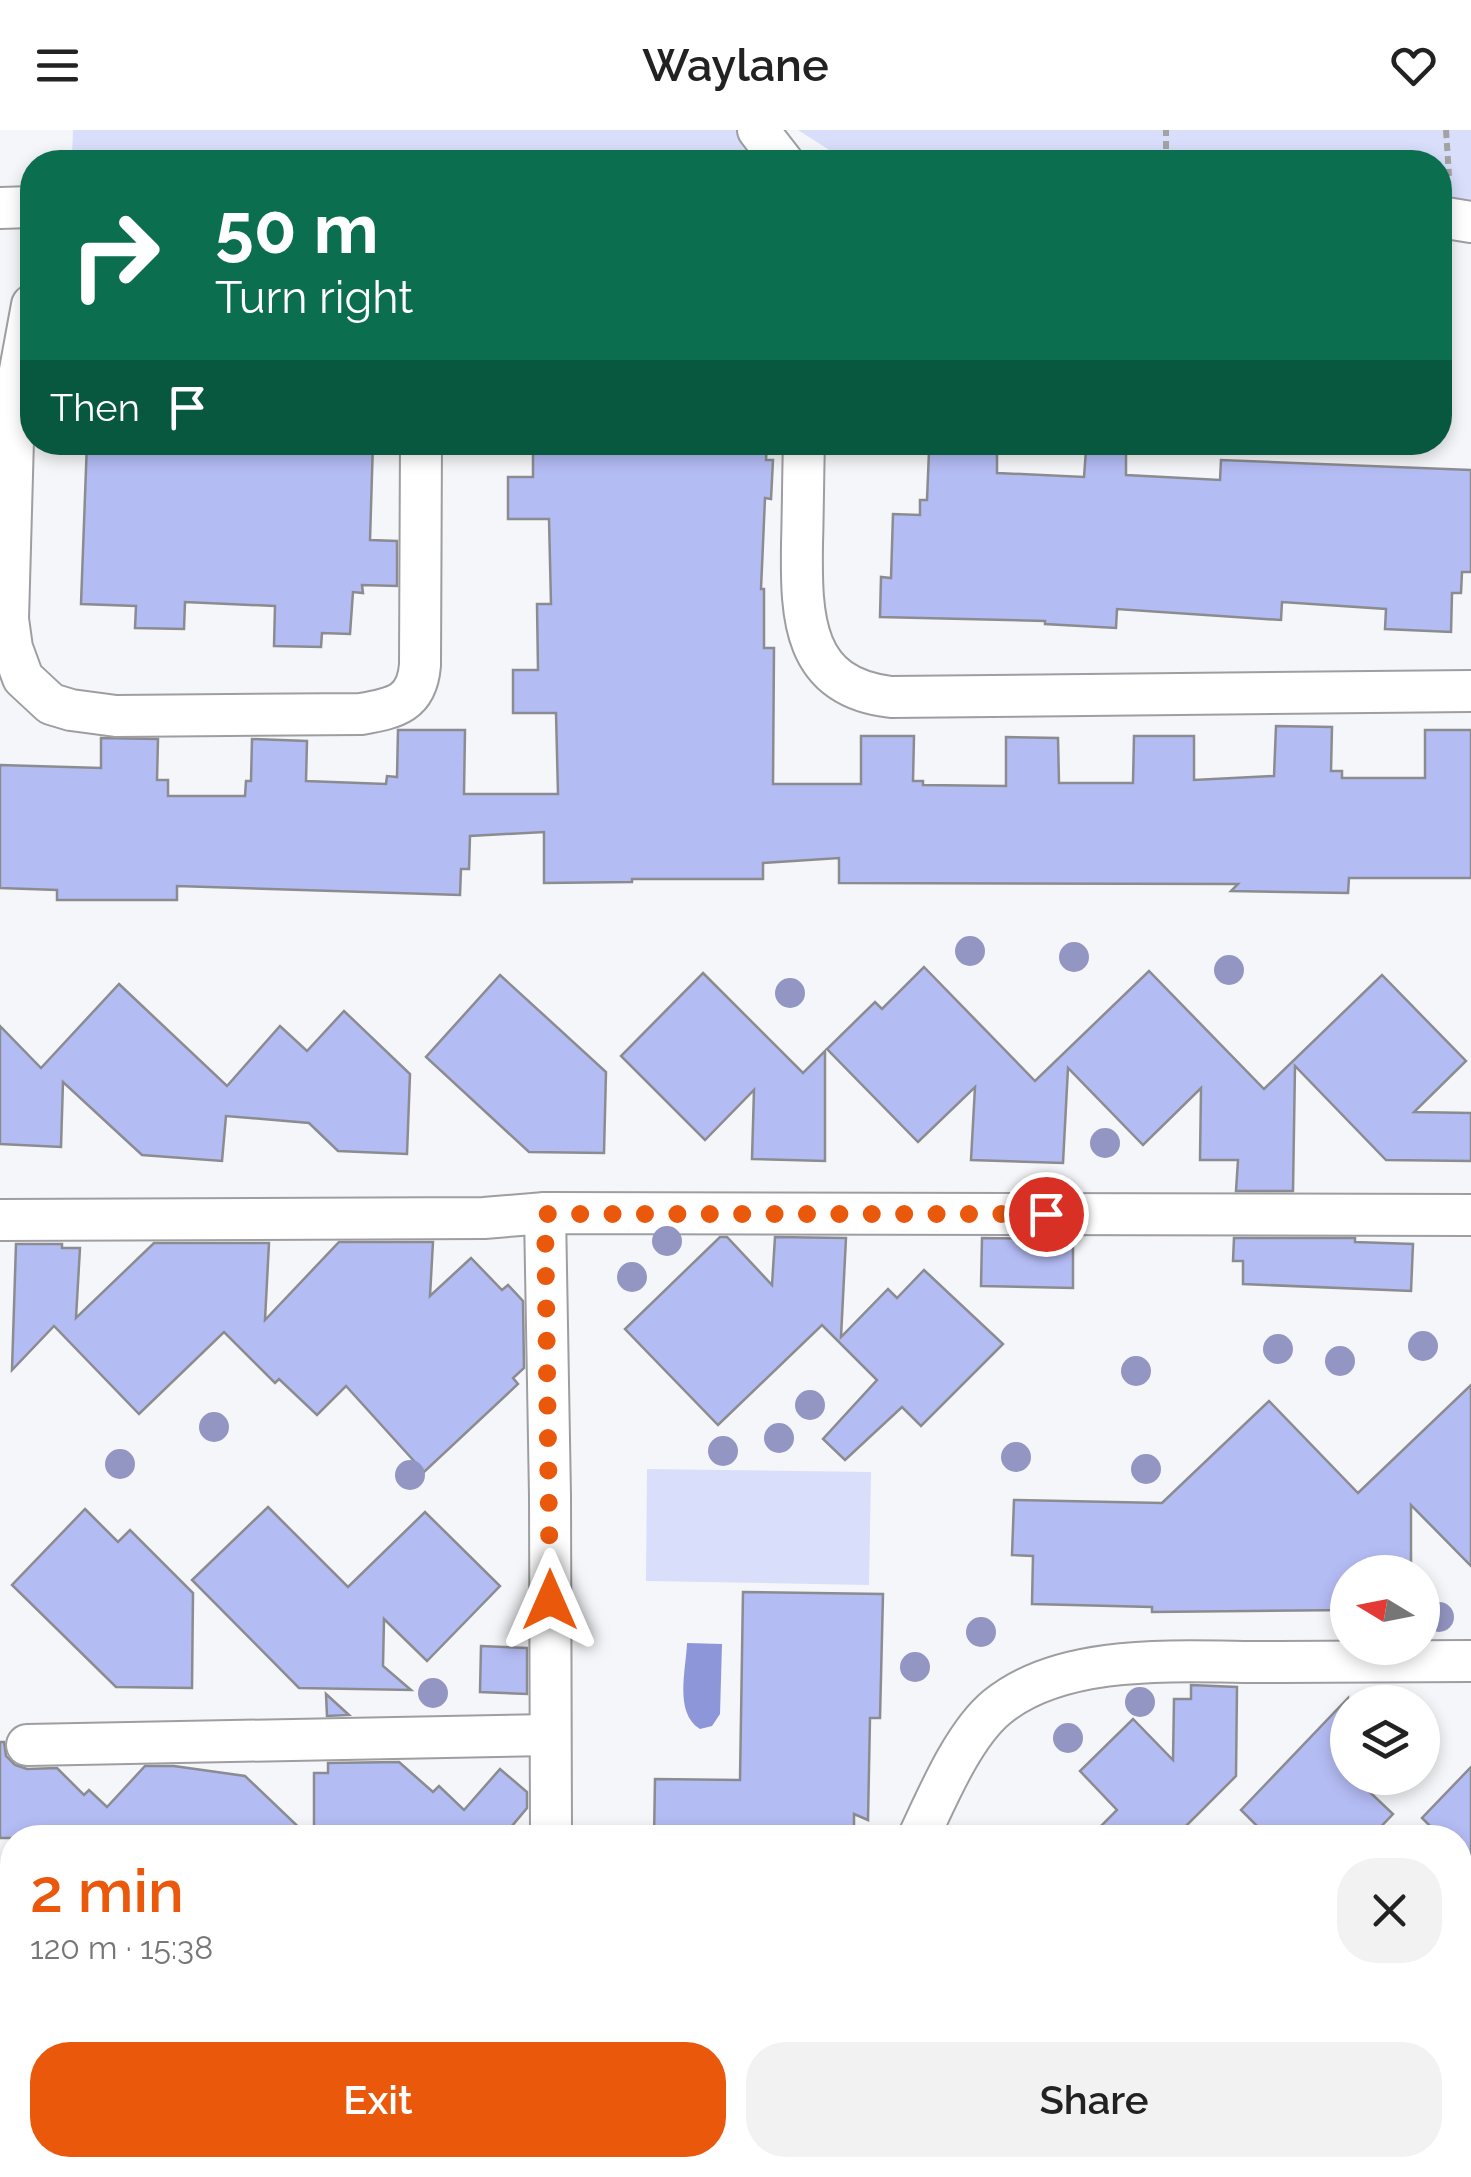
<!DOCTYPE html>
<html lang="en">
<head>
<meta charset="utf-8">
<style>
  :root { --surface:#fff; --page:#f2f2f2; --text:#222; --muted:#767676; --accent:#ea580c }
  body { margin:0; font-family:Raleway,sans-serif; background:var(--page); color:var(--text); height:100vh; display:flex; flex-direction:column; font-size:38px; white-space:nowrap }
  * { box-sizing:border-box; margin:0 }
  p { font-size:32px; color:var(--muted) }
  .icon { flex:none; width:55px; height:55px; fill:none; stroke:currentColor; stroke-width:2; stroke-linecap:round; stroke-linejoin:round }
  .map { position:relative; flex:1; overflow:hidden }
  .drawer { position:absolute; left:0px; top:1695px; width:1472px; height:352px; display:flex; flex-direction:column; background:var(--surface); border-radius:40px 40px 0 0; box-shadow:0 5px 15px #0003 }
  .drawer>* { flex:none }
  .guide { position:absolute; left:20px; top:20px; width:1432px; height:305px; border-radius:40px; box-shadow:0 5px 15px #0003; background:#0b6e4f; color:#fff; overflow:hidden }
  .needle { width:65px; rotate:280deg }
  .buttons { position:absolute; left:1330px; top:1425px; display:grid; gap:20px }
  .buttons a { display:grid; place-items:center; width:110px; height:110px; border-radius:50%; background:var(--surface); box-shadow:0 5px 15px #0003; font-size:50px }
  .pin { position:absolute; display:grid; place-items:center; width:85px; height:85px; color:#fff; margin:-42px; border:5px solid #fff; border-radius:50%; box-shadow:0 2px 10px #0007 }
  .me { position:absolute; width:110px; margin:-55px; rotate:0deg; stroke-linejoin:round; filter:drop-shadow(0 0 8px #0008) }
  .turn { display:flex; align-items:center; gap:35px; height:210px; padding:0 30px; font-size:45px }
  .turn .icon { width:130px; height:130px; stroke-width:2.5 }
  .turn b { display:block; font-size:70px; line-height:85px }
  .then { display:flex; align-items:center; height:95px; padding:0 30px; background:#0003; gap:20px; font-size:38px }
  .round { display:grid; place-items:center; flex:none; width:105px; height:105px; border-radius:40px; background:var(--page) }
  .headline { display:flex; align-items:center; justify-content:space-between; height:170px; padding:0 30px }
  h1 { font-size:60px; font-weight:600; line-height:75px; color:var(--accent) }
  .cta { display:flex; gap:20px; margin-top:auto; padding:20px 30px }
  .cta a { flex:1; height:115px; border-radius:40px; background:var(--accent); color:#fff; font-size:40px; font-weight:600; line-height:115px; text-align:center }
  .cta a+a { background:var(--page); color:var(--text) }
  header { display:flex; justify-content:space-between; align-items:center; height:130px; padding:0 30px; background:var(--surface); font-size:45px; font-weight:600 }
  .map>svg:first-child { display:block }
  .green { fill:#d9defb }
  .water { fill:#8d96d8 }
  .building { fill:#b4bcf4; stroke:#8b8c8f; stroke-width:2.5 }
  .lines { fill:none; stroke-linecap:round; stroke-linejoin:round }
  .street-casing { stroke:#9e9ea2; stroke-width:44 }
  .path { stroke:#a3a3a5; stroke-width:6; stroke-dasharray:8 5; stroke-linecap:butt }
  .street { stroke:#fff; stroke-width:40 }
  .tree { fill:#9395c2 }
  .route { stroke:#ea580c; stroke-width:18; stroke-dasharray:0 32.4 }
</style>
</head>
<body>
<header><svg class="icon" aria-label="menu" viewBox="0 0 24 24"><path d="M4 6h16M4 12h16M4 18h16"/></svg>Waylane<svg class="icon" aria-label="heart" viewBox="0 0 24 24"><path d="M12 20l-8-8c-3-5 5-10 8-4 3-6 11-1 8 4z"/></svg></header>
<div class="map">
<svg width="1471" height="2047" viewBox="0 0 1471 2047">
  <rect width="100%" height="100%" fill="#f5f6f9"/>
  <g class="green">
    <path d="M 73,0 L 752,0 L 773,29 L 493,32 L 72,26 Z"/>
    <path d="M 798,0 L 1471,0 L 1471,70 L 1440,69 L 1440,32 L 848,32 Z"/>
    <path d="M 647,1339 L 871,1342 L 869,1455 L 646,1451 Z"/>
  </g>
  <path class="water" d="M 687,1513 L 722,1514 L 720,1584 L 712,1596 L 700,1599 C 674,1583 686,1540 687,1513 Z"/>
  <g class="building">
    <path d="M 87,312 L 373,312 L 370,410 L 397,411 L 397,456 L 362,455 L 363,463 L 353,462 L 350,504 L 322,503 L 321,517 L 274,516 L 275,476 L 185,472 L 184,499 L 135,498 L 136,476 L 81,474 Z"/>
    <path d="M 533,312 L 767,312 L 766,330 L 773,330 L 771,369 L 765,368 L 761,459 L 764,459 L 764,518 L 774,518 L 773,654 L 861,654 L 861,606 L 914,606 L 913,651 L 923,651 L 923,655 L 1006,656 L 1006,607 L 1058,608 L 1059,653 L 1133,653 L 1134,606 L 1194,606 L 1194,650 L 1274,646 L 1276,596 L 1332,597 L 1331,641 L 1342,641 L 1342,648 L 1425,648 L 1425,600 L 1471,600 L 1471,748 L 1349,748 L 1348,763 L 1231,761 L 1238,754 L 839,753 L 839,728 L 763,733 L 763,749 L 632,749 L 632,752 L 544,753 L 544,702 L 470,706 L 469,739 L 461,739 L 460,765 L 177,756 L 177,770 L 57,770 L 57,760 L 0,758 L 0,635 L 101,638 L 101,608 L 158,609 L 157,650 L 168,650 L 168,666 L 245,666 L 246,651 L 251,651 L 252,609 L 307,611 L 306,651 L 386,654 L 387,646 L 397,647 L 398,600 L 465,600 L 464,664 L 558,664 L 556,583 L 513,583 L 513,540 L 538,540 L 537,474 L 551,474 L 549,389 L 508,389 L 508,347 L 533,347 Z"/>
    <path d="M 1086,320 L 1126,322 L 1126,345 L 1220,350 L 1221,330 L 1471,340 L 1471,442 L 1462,442 L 1461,463 L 1452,463 L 1451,502 L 1385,499 L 1386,479 L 1282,472 L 1281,490 L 1117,479 L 1116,498 L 1045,494 L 1045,491 L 880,487 L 881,447 L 891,448 L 893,384 L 920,385 L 920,370 L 927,370 L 929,321 L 997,323 L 997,343 L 1084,347 Z"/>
    <path d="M 924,837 L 1035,951 L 1149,841 L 1264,959 L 1382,845 L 1466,931 L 1414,982 L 1471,983 L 1471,1031 L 1386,1030 L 1295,936 L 1293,1061 L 1236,1061 L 1238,1030 L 1200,1030 L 1201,958 L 1143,1015 L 1068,938 L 1063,1033 L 971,1030 L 975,957 L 918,1012 L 827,919 L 875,872 L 882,879 Z"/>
    <path d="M 703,843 L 803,943 L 825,921 L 825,1031 L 752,1029 L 754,960 L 705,1010 L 621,926 Z"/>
    <path d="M 500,845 L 606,942 L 604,1023 L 529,1022 L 426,927 Z"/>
    <path d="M 119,854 L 227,956 L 280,896 L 307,921 L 344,881 L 410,944 L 407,1024 L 338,1021 L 309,993 L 226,986 L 222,1031 L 142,1025 L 63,952 L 61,1017 L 0,1014 L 0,896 L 41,938 Z"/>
    <path d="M 720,1107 L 727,1107 L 772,1155 L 775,1107 L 846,1108 L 841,1207 L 888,1159 L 897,1168 L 924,1140 L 1003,1214 L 921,1296 L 902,1277 L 845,1330 L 823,1309 L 877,1250 L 822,1195 L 718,1295 L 625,1199 Z"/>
    <path d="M 982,1108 L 1073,1109 L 1073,1158 L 981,1156 Z"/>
    <path d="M 1234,1108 L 1355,1108 L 1355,1112 L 1413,1114 L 1411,1161 L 1243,1154 L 1243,1131 L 1233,1131 Z"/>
    <path d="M 339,1112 L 433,1112 L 430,1166 L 471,1128 L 502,1160 L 508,1155 L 523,1171 L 524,1238 L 513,1248 L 518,1254 L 424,1342 L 346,1256 L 317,1285 L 279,1249 L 275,1253 L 224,1202 L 139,1284 L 54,1196 L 12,1240 L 16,1114 L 62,1114 L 62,1118 L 80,1118 L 76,1188 L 154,1113 L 269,1113 L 265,1190 Z"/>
    <path d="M 1471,1255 L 1471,1436 L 1411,1375 L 1411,1442 L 1348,1442 L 1348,1480 L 1152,1482 L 1152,1477 L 1032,1474 L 1033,1426 L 1012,1425 L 1014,1370 L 1162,1373 L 1269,1271 L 1358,1363 Z"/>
    <path d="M 268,1377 L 348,1457 L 425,1382 L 500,1456 L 427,1531 L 384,1489 L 383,1536 L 411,1560 L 299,1558 L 192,1450 Z"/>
    <path d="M 85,1379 L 118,1412 L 130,1400 L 193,1463 L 192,1558 L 116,1557 L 12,1455 Z"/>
    <path d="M 743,1462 L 883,1464 L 880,1588 L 870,1588 L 868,1690 L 854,1684 L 854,1708 L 654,1708 L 655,1649 L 740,1650 Z"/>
    <path d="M 481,1516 L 527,1518 L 527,1564 L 480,1562 Z"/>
    <path d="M 1191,1555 L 1237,1557 L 1236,1646 L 1174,1708 L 1089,1708 L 1117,1680 L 1080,1641 L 1133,1589 L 1173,1630 L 1174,1569 L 1191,1569 Z"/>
    <path d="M 326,1564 L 349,1585 L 327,1586 Z"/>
    <path d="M 1348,1568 L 1348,1648 L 1355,1648 L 1393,1684 L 1370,1708 L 1269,1708 L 1241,1680 Z"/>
    <path d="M 0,1612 L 4,1612 L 6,1626 L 15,1635 L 27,1639 L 57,1638 L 84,1665 L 89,1660 L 107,1677 L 145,1636 L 174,1636 L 245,1646 L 310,1708 L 0,1708 Z"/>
    <path d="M 399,1632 L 433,1662 L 439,1656 L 464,1680 L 500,1639 L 527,1662 L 527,1678 L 502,1708 L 314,1708 L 314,1643 L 328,1643 L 328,1633 Z"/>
    <path d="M 1471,1637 L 1471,1735 L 1460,1724 L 1460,1708 L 1442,1708 L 1422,1688 Z"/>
  </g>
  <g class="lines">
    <defs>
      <g id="street">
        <path d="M 758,0 L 783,32"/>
        <path d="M 0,78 L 32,77"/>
        <path d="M 1440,87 L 1471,92"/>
        <path d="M 32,175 L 14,273 L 8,489 L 12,518 L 23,548 L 51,574 L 71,580 L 116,586 L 361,584 C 396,578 417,573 420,535 L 421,312"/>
        <path d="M 804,312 C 803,346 803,380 802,414 C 801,487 802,557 891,567 L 1471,561"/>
        <path d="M 545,1083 L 550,1366 L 551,1708"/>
        <path d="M 0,1090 L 484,1088 L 545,1083 L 1471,1085"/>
        <path d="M 27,1615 L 549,1605"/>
        <path d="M 918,1708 C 937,1668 963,1605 997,1577 C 1068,1519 1193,1533 1279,1532 C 1343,1532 1407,1531 1471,1531"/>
        <path d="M 999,2035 L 1011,2047"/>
        <path d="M 535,2047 L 541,2035"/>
      </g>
    </defs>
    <use href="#street" class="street-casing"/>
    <g class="path">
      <path d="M 1446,0 L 1449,46"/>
      <path d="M 1166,32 L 1166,0"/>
    </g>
    <use href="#street" class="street"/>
  </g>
  <g class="tree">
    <circle cx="970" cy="821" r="15"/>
    <circle cx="1074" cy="827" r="15"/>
    <circle cx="1229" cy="840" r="15"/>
    <circle cx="790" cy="863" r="15"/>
    <circle cx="1105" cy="1013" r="15"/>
    <circle cx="667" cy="1111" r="15"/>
    <circle cx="632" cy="1147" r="15"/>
    <circle cx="1423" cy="1216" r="15"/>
    <circle cx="1278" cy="1219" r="15"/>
    <circle cx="1340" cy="1231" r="15"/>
    <circle cx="1136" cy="1241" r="15"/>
    <circle cx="810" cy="1275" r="15"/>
    <circle cx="214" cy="1297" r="15"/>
    <circle cx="779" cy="1308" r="15"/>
    <circle cx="723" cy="1321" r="15"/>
    <circle cx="1016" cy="1327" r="15"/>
    <circle cx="120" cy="1334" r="15"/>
    <circle cx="1146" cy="1339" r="15"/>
    <circle cx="410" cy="1345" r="15"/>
    <circle cx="1439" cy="1487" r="15"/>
    <circle cx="981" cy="1502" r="15"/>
    <circle cx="915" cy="1537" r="15"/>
    <circle cx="433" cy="1563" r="15"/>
    <circle cx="1140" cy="1572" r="15"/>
    <circle cx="1068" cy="1608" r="15"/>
  </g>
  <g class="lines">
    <path class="route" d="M 550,1470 L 545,1084 L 1046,1084"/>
  </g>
</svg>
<div class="buttons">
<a><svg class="needle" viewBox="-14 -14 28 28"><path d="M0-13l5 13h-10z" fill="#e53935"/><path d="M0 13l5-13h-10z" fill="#767676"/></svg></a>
<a><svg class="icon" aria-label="layers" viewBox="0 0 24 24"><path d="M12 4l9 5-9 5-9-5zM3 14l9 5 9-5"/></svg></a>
</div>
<div class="pin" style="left:1046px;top:1084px;background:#d93025"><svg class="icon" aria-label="arrive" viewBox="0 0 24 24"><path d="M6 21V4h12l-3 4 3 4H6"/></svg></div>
<svg class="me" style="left:550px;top:1470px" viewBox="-20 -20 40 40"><path d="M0-17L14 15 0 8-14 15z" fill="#ea580c" stroke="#fff" stroke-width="4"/></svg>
<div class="guide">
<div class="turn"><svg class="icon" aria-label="right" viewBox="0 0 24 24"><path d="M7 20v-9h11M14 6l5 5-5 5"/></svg><div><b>50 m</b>Turn right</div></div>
<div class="then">Then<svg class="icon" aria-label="arrive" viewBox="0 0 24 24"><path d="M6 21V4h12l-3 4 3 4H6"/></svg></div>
</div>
<section class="drawer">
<div class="headline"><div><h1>2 min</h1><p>120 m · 15:38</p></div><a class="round"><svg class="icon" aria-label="close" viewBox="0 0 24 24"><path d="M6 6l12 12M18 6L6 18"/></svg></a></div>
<div class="cta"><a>Exit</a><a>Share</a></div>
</section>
</div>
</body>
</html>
